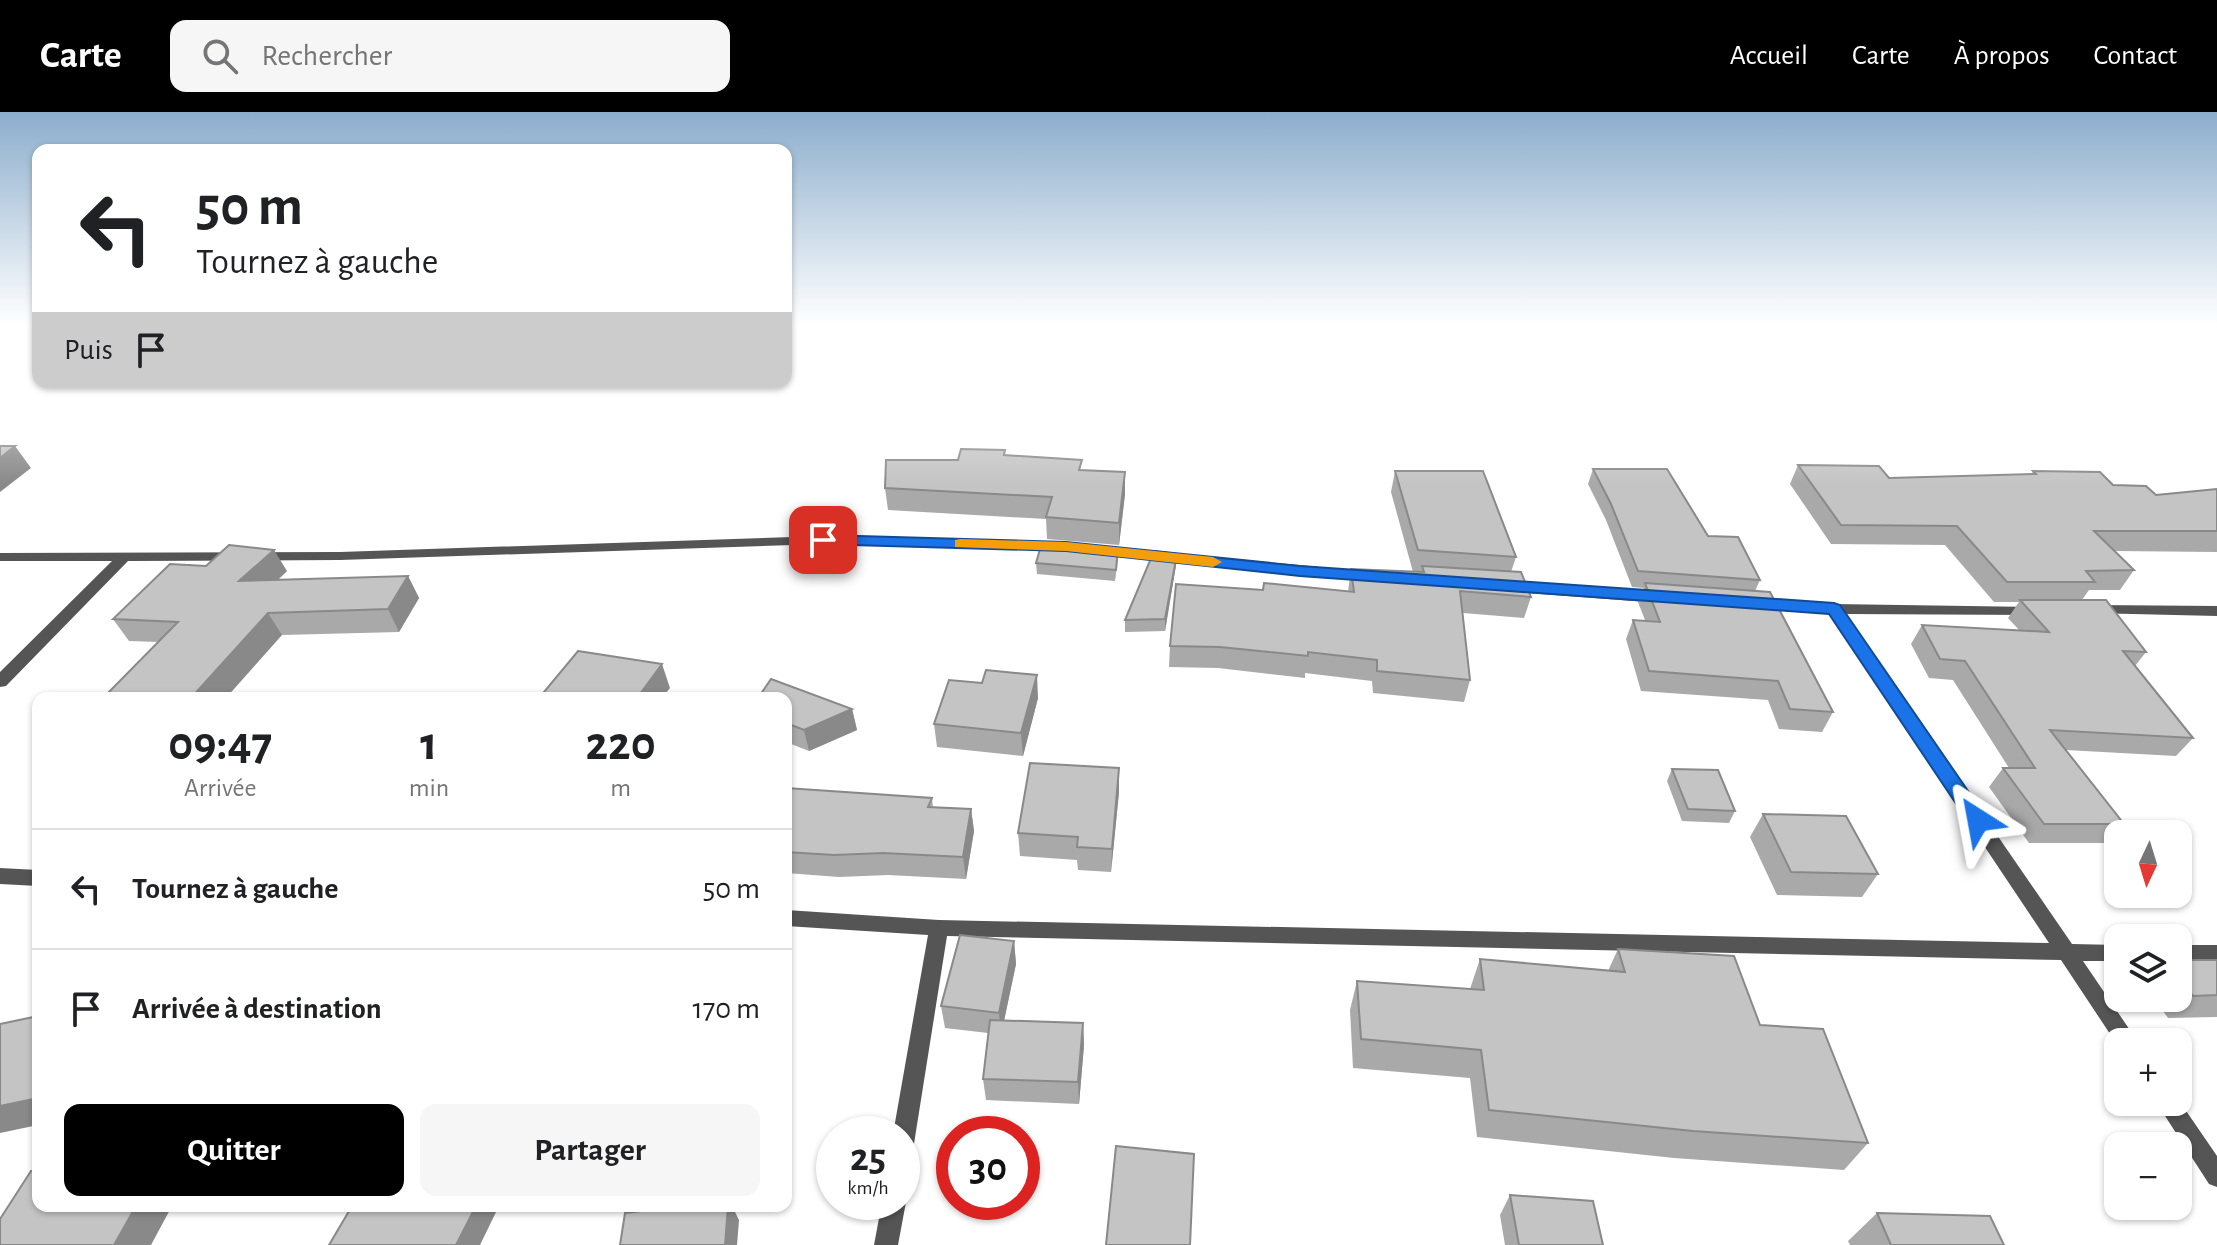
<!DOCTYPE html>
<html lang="fr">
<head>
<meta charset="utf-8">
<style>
  :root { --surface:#fff; --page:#f6f6f6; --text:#202124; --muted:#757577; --line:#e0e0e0; --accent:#000 }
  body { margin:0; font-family:"Alegreya Sans",sans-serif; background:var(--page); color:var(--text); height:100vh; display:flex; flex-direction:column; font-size:30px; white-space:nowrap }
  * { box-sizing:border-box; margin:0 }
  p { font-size:26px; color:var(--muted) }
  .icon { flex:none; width:44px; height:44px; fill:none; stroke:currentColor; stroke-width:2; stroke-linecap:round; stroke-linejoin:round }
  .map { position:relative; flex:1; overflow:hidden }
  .details { position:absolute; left:32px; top:580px; width:760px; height:520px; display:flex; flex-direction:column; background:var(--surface); border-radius:16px; box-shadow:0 2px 6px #0004 }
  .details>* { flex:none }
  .banner { position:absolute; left:32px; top:32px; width:760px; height:244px; border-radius:16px; box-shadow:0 2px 6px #0004; background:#fff; color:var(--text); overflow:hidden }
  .needle { width:52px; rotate:184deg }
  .tools { position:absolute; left:2104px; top:708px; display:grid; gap:16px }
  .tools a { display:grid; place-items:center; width:88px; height:88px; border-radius:16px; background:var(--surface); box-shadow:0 2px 6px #0004; font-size:40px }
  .speed { position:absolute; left:816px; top:1004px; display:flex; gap:16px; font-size:40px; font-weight:700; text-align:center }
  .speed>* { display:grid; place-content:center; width:104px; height:104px; border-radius:50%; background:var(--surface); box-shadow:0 2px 6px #0004; line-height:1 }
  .speed small { font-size:20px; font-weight:400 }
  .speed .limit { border:12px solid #d22; background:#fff; color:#111 }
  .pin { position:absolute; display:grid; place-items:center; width:68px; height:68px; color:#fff; margin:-34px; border-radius:16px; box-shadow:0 4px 12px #0006 }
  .me { position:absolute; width:88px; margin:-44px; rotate:326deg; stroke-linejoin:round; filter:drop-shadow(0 0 6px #0008) }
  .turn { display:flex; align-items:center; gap:28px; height:168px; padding:0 32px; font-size:36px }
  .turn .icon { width:104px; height:104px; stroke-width:2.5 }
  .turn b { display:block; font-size:56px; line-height:68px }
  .then { display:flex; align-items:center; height:76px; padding:0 32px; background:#0003; gap:16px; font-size:30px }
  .eta { display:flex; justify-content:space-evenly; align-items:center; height:136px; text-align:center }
  .eta b { font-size:48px; font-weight:700; line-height:56px }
  .cta { display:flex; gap:16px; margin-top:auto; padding:16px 32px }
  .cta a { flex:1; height:92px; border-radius:16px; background:var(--accent); color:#fff; font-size:32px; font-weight:700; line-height:92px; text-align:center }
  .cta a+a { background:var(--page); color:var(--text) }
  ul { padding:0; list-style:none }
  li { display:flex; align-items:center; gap:24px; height:120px; padding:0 32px; border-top:2px solid var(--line) }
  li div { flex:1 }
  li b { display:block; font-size:30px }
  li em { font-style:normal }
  header { display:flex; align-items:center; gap:48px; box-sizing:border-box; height:112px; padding:0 40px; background:var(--accent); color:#fff }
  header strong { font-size:38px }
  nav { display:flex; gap:44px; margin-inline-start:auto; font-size:28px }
  .search { width:560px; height:72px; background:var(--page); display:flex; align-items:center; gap:20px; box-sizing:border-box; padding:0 28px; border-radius:16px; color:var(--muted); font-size:30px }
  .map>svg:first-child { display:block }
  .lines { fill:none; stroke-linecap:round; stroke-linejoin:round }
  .street { fill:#555; fill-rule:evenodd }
  .wall { fill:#a9a9a9 }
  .shaded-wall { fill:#898989 }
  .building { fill:#c4c4c4; stroke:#898989; stroke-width:2 }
  .route { fill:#1a73e8; stroke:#114b97; stroke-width:2 }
  .slow { fill:#f59e0b }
</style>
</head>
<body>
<header>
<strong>Carte</strong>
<div class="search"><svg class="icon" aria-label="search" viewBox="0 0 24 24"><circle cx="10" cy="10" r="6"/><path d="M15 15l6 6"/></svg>Rechercher</div>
<nav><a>Accueil</a><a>Carte</a><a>À propos</a><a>Contact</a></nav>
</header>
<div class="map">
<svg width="2217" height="1133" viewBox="0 0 2217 1133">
  <rect width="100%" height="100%" fill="#fff"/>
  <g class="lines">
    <g class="street">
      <path d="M 823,424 L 1062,430 L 1069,434 L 1062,438 L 823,432 L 340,448 L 128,449 L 6,574 L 0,575 L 0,560 L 112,449 L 0,449 L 0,441 L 340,440 Z"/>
      <path d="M 1097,434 L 1373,460 L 1380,465 L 1373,470 L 1092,441 L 1090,438 L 1092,435 Z"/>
      <path d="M 1507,471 L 1660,481 L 1667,486 L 1660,491 L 1502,479 L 1500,476 L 1502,473 Z"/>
      <path d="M 1755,487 L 1834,492 L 2040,495 L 2043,498 L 2035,503 L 1845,502 L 2072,832 L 2118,833 L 2118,849 L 2083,849 L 2138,930 L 2118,930 L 2118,934 L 2061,848 L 947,824 L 913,1038 L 910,1046 L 902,1049 L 902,1022 L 893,1022 L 928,823 L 786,814 L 786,798 L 939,808 L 2049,831 L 1829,502 L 1750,495 L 1748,492 L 1750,489 Z"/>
      <path d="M 2095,493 L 2217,494 L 2217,504 L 2090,501 L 2087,498 Z"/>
      <path d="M 0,756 L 38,758 L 38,774 L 0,772 Z"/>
      <rect x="2178" y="833" width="39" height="16"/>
      <path d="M 2178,987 L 2217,1044 L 2217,1075 L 2209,1072 L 2156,990 L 2178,990 Z"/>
      <path d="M 902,1082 L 906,1090 L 898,1133 L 874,1133 L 882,1090 L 902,1090 Z"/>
    </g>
  </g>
  <g class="wall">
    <path d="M 1006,343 L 1082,358 L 1125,382 L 1119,433 L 1047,427 L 1046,407 L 888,398 L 885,376 L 958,348 Z"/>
    <path d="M 1798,353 L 1889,366 L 2032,362 L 2033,359 L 2113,373 L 2156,383 L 2217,377 L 2217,440 L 2114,439 L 2134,458 L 2120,478 L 2089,478 L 2082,488 L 2146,540 L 2135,554 L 2193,626 L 2176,644 L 2066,638 L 2124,712 L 2108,731 L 2029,731 L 1989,675 L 2003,656 L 2009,656 L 1953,568 L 1929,566 L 1911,532 L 1922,513 L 2019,518 L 2008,506 L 2019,490 L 1994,490 L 1945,433 L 1831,432 L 1790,372 Z"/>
    <path d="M 1593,357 L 1708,424 L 1760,468 L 1755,479 L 1833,600 L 1822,620 L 1779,617 L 1768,588 L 1641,579 L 1626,527 L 1633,508 L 1645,508 L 1638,490 L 1644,476 L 1632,475 L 1606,408 L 1588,372 Z"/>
    <path d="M 1395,359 L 1516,445 L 1511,460 L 1531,485 L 1524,506 L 1463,501 L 1470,568 L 1464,590 L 1373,581 L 1372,569 L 1305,561 L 1305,566 L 1218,556 L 1169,555 L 1170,534 L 1263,478 L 1348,480 L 1351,457 L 1413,460 L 1391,380 Z"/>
    <path d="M 1177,442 L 1176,453 L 1165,519 L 1125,520 L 1125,508 Z"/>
    <path d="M 1118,447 L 1115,469 L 1037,462 L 1036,451 Z"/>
    <path d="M 287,459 L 278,468 L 408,464 L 419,486 L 399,520 L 282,523 L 103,586 L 158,530 L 129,529 L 113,507 Z"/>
    <path d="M 982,571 L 1038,586 L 1023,644 L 937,635 L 934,612 Z"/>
    <path d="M 786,586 L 852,597 L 857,618 L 809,639 L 786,630 Z"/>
    <path d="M 1119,656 L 1119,680 L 1111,760 L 1078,758 L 1077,748 L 1020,744 L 1018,721 Z"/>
    <path d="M 1672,657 L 1735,699 L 1729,711 L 1682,709 L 1667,669 Z"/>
    <path d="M 786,676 L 932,686 L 933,696 L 971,697 L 974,719 L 966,767 L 888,763 L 839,765 L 786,761 Z"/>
    <path d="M 1763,702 L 1878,762 L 1862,785 L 1777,783 L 1750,725 Z"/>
    <path d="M 1014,829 L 1016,852 L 1004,909 L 1083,911 L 1084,933 L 1079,992 L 986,988 L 983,967 L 988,921 L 945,916 L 941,894 Z"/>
    <path d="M 1618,837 L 1760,913 L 1868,1031 L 1844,1058 L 1674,1046 L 1477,1025 L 1470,966 L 1353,956 L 1350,898 L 1357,869 L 1470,877 L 1480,847 L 1608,859 Z"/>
    <path d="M 2178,848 L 2217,848 L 2217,905 L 2168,906 L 2154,886 L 2178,886 Z"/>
    <path d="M 1510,1083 L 1603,1133 L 1505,1133 L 1500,1103 Z"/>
    <path d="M 1877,1101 L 2004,1133 L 1850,1133 L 1848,1129 Z"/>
  </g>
  <g class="shaded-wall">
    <path d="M 15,334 L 31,356 L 0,380 L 0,346 Z"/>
    <path d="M 1125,360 L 1125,382 L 1119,433 L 1119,411 Z"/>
    <path d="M 274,438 L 287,459 L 252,491 L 239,469 Z"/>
    <path d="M 1177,442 L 1176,453 L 1165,519 L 1165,507 Z"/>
    <path d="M 408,464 L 419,486 L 399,520 L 388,497 Z"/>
    <path d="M 268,501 L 282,523 L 226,586 L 191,586 Z"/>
    <path d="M 662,552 L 670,576 L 662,586 L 637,586 Z"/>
    <path d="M 1037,563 L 1038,586 L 1023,644 L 1021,621 Z"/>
    <path d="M 852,597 L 857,618 L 809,639 L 804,618 Z"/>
    <path d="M 1119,656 L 1119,680 L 1111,760 L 1112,737 Z"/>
    <path d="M 971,697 L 974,719 L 966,767 L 963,745 Z"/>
    <path d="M 1014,829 L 1016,852 L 1001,923 L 999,901 Z"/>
    <path d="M 1083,911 L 1084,933 L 1079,992 L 1078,970 Z"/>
    <path d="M 38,986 L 38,1013 L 0,1021 L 0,994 Z"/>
    <path d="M 136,1094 L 172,1094 L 151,1133 L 114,1133 Z"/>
    <path d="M 476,1094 L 499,1094 L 480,1133 L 456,1133 Z"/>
    <path d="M 728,1094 L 732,1094 L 739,1108 L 737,1133 L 725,1133 Z"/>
  </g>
  <g class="building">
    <path d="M 0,334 L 15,334 L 0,346 Z"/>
    <path d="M 961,337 L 1005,338 L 1004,343 L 1082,348 L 1079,358 L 1125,360 L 1119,411 L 1046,405 L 1052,385 L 885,376 L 886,348 L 958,348 Z"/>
    <path d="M 1798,353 L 1879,354 L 1889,366 L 2036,362 L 2033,359 L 2100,360 L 2113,373 L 2146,374 L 2156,383 L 2217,377 L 2217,419 L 2094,419 L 2134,458 L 2086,459 L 2095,470 L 2007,470 L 1957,414 L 1841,413 Z"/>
    <path d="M 1593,357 L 1667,357 L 1708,424 L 1738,425 L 1760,468 L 1638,459 L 1611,392 Z"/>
    <path d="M 1395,359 L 1483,359 L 1516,445 L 1418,438 Z"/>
    <path d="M 1042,430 L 1118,436 L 1116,458 L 1036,451 Z"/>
    <path d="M 229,433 L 274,438 L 239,469 L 408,464 L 388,497 L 268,501 L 191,586 L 103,586 L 178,510 L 113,507 L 170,452 L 206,454 Z"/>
    <path d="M 1154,439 L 1177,442 L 1165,507 L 1125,508 Z"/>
    <path d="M 1422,454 L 1521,460 L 1531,485 L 1460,479 L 1470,568 L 1377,559 L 1377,548 L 1308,540 L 1308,544 L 1220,535 L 1170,534 L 1176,472 L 1263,478 L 1264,471 L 1354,480 L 1351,457 L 1424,460 Z"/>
    <path d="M 1645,471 L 1770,480 L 1833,600 L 1790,597 L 1778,569 L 1649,559 L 1633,508 L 1660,510 Z"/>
    <path d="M 2020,488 L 2106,488 L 2146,540 L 2123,539 L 2193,626 L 2050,618 L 2124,712 L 2044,712 L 2003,656 L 2035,656 L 1965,549 L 1940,547 L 1922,513 L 2049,520 Z"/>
    <path d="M 578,539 L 662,552 L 637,586 L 539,586 Z"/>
    <path d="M 986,558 L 1037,563 L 1021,621 L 934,612 L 949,568 L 982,571 Z"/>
    <path d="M 771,567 L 852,597 L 804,618 L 786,611 L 786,586 L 758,586 Z"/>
    <path d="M 216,581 L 284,586 L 211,586 Z"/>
    <path d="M 1030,651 L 1119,656 L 1112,737 L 1077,735 L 1078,725 L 1018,721 Z"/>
    <path d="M 1672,657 L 1718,658 L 1735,699 L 1688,697 Z"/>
    <path d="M 786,676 L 932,686 L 928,695 L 971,697 L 963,745 L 883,741 L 834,743 L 786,740 Z"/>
    <path d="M 1763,702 L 1846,704 L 1878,762 L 1791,760 Z"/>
    <path d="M 960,823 L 1014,829 L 999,901 L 941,894 Z"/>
    <path d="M 1618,837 L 1734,844 L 1760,913 L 1823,917 L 1868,1031 L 1693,1019 L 1489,998 L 1481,938 L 1361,927 L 1357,869 L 1484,878 L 1480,847 L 1625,860 Z"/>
    <path d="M 2178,848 L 2217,848 L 2217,883 L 2193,884 L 2178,864 Z"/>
    <path d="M 38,904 L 38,986 L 0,994 L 0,912 Z"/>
    <path d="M 990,908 L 1083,911 L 1078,970 L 983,967 Z"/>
    <path d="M 1116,1034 L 1194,1042 L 1190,1133 L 1106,1133 Z"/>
    <path d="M 31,1059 L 38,1059 L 38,1094 L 136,1094 L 114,1133 L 0,1133 L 0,1107 Z"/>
    <path d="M 1510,1083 L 1593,1089 L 1603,1133 L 1519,1133 Z"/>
    <path d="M 352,1094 L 476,1094 L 456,1133 L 329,1133 Z"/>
    <path d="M 681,1094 L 728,1094 L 725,1133 L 620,1133 L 625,1101 Z"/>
    <path d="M 1877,1101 L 1990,1104 L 2004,1133 L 1891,1133 Z"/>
  </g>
  <linearGradient id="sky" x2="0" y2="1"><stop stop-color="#8cadcc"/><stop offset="0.57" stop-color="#fff"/><stop offset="1" stop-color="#fff" stop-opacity="0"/></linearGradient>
  <rect width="2217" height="372" fill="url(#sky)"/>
  <path class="route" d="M 823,423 L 1066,430 L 1300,454 L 1834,491 L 1840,493 L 1988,708 L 1985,714 L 1971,714 L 1829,502 L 1300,464 L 1066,439 L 817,432 L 815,428 Z"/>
  <path class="slow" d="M 960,427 L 1066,430 L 1213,445 L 1222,450 L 1213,455 L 1066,439 L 955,435 L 955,428 Z"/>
</svg>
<div class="tools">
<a><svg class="needle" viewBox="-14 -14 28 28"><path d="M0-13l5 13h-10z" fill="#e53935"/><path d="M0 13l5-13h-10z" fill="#757577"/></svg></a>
<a><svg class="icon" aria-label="layers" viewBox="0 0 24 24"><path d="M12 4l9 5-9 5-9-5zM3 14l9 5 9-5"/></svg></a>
<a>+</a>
<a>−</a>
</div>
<div class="speed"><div>25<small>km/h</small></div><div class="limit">30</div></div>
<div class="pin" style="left:823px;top:428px;background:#d93025"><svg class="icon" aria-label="arrive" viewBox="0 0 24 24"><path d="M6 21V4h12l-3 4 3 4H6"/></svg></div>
<svg class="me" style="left:1978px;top:708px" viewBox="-20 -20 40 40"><path d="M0-17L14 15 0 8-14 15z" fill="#1a73e8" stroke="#fff" stroke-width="4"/></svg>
<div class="banner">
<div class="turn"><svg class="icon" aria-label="left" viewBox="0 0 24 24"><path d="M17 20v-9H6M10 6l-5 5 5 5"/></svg><div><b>50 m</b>Tournez à gauche</div></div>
<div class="then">Puis<svg class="icon" aria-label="arrive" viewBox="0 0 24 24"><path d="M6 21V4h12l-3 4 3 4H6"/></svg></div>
</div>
<section class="details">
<div class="eta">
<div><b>09:47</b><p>Arrivée</p></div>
<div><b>1</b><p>min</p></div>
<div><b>220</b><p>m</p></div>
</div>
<ul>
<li><svg class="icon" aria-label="left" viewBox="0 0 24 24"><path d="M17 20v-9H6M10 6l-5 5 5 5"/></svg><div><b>Tournez à gauche</b></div><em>50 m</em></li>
<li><svg class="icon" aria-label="arrive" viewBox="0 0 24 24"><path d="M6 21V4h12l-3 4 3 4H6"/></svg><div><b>Arrivée à destination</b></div><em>170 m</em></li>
</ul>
<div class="cta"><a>Quitter</a><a>Partager</a></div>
</section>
</div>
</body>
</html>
